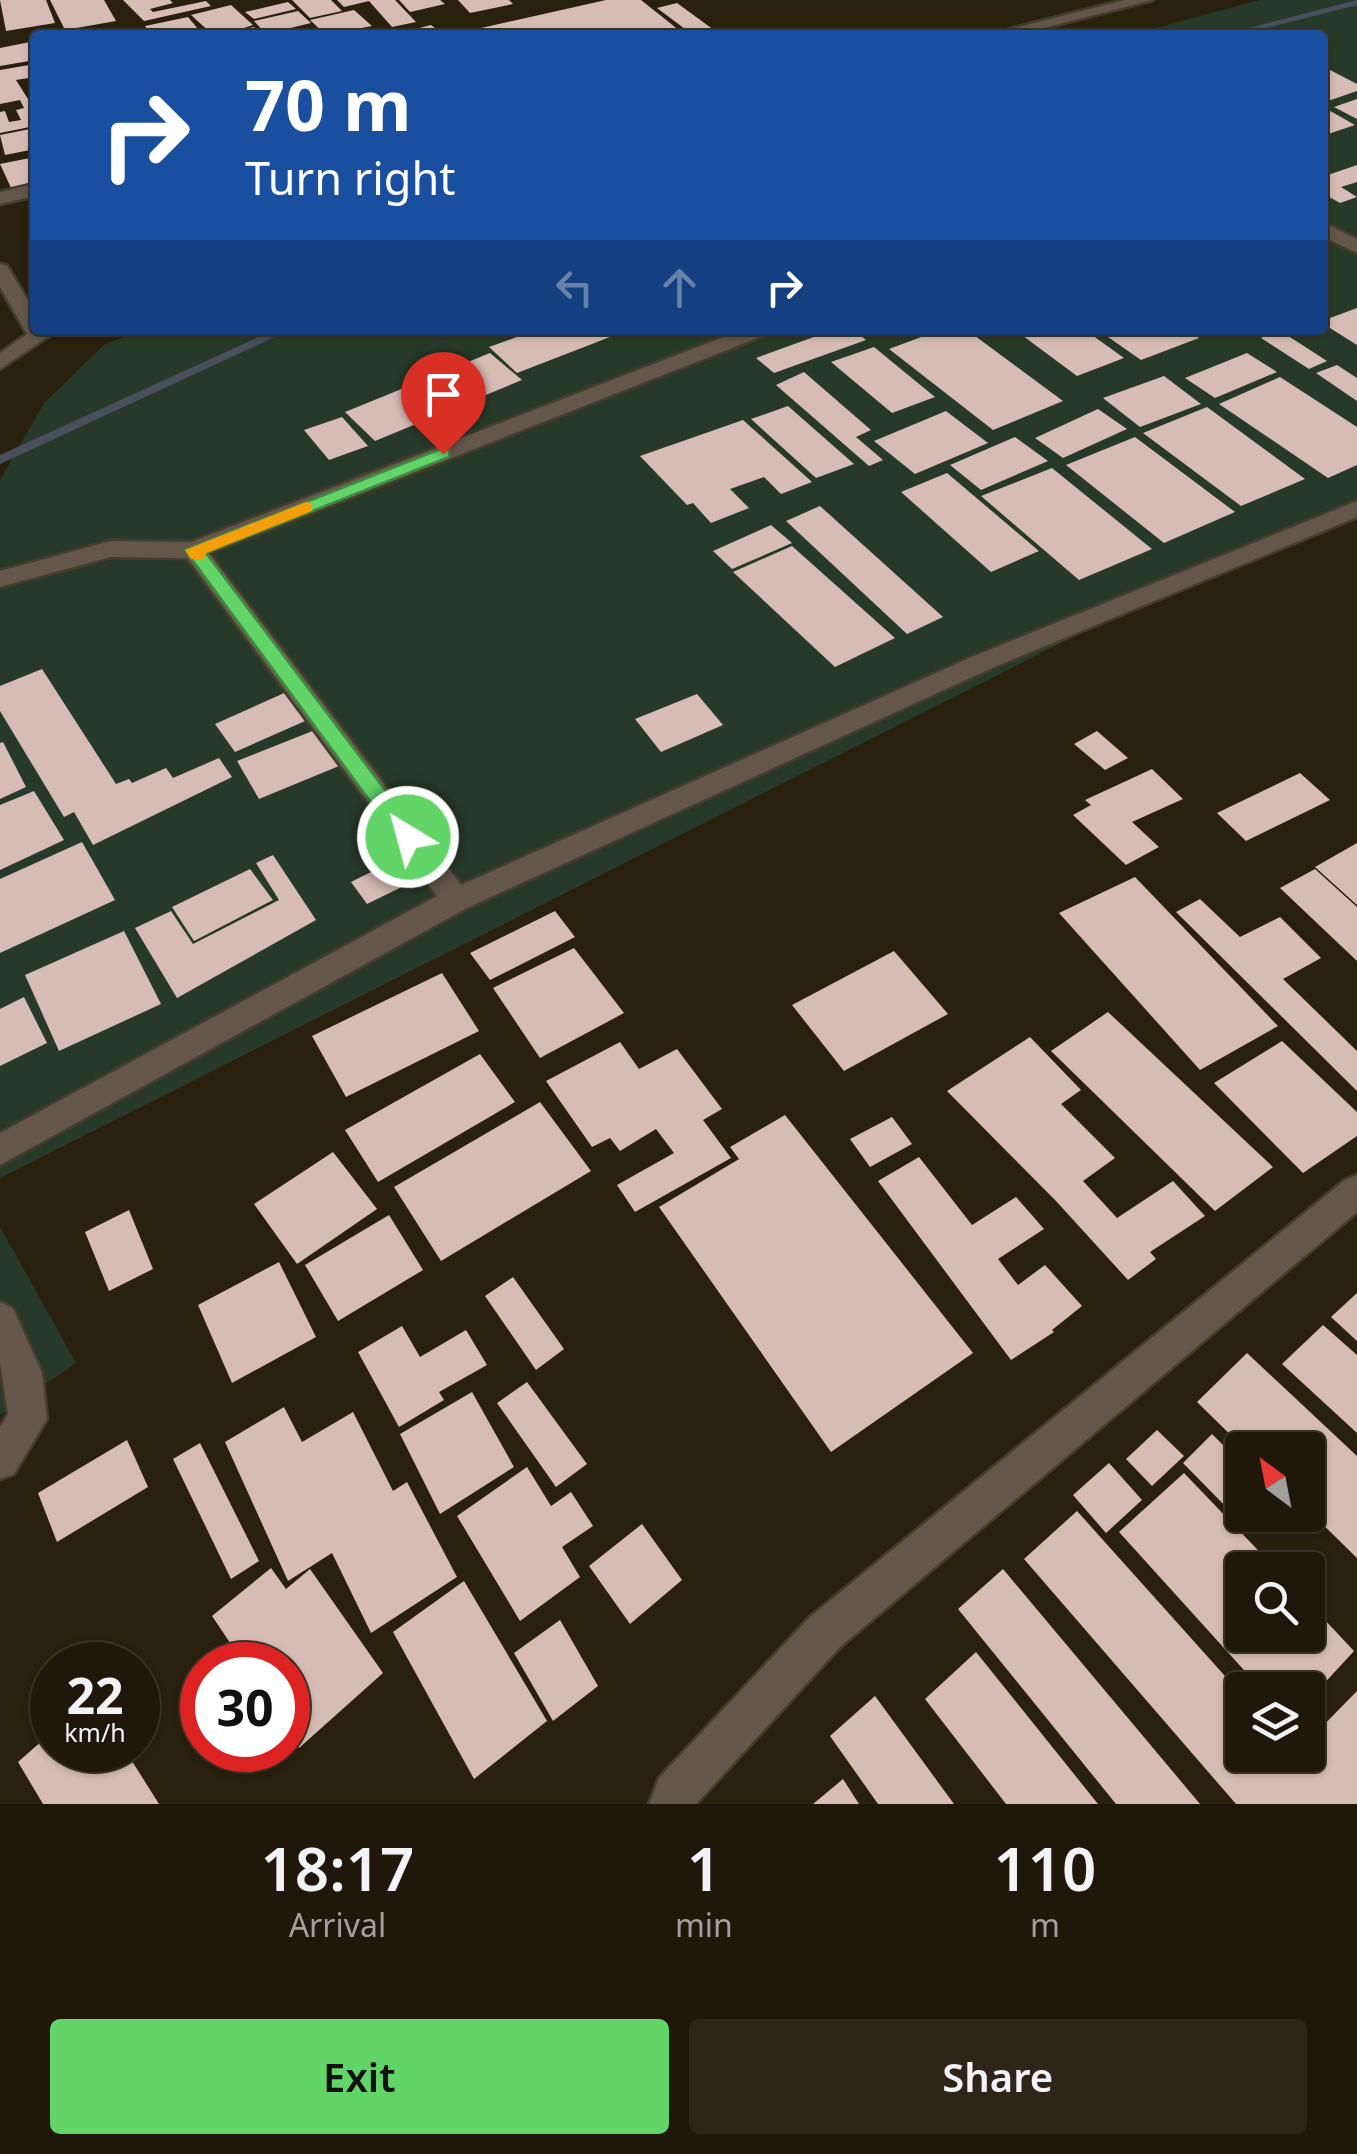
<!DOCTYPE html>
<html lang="en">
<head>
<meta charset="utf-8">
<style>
  :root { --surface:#1f180a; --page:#2c2518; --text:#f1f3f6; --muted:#a1a09c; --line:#3c372b; --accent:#63d468 }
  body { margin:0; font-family:"Noto Sans",sans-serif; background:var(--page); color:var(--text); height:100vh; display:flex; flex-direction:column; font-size:38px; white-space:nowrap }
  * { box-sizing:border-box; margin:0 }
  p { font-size:32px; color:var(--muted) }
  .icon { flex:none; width:55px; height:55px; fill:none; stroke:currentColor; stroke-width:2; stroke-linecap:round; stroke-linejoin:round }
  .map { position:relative; height:1804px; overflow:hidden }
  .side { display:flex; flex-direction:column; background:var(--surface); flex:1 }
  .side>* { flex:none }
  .guide { position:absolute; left:30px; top:30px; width:1298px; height:305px; border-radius:10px; box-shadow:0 2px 8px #0004,0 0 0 2px var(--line); background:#1a4fa0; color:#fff; overflow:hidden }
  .needle { width:65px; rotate:328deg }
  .buttons { position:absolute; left:1225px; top:1432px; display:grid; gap:20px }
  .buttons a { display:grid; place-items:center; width:100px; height:100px; border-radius:10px; background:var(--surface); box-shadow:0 2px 8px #0004,0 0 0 2px var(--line); font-size:50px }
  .speed { position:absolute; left:30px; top:1642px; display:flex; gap:20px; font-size:50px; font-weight:700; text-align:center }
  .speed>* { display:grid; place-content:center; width:130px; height:130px; border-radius:50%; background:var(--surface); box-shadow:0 2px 8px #0004,0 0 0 2px var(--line); line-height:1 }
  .speed small { font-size:25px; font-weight:400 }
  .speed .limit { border:15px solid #d22; background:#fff; color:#111 }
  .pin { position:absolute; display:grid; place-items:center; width:85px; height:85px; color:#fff; margin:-102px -42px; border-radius:50% 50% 50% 0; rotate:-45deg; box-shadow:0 0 10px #0007 }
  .pin .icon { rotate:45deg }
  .me { position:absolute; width:110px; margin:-55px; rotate:323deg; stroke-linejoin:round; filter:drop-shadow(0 0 8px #0008) }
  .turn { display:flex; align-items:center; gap:35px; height:210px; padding:0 50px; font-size:45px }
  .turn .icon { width:130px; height:130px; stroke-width:2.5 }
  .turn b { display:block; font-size:70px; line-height:85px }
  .lanes { display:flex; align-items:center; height:95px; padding:0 50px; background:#0003; justify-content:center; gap:50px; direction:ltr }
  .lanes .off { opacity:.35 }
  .eta { display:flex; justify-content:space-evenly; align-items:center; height:170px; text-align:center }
  .eta b { font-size:60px; font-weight:600; line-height:70px }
  .action { display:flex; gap:20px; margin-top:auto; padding:20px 50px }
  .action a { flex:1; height:115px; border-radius:10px; background:var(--accent); color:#111; font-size:40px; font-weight:600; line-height:115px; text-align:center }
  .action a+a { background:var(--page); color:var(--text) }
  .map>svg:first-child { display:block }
  .green { fill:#273a29 }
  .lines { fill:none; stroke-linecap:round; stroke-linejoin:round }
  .stream { fill:#494f5c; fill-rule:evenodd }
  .building { fill:#d7bcb5 }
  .street-casing { stroke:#453d2c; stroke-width:5 }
  .street { fill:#64564b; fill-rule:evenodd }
  .route { fill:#63d468; stroke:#408a44; stroke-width:2.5 }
  .slow { fill:#f59e0b }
</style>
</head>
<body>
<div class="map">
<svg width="1357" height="1804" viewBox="0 0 1357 1804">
  <rect width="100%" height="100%" fill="#29200e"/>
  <g class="green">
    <path d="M 1260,0 L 1357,0 L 1357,504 L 1085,631 L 0,1178 L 0,480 L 44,403 L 105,344 L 142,330 L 1322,330 L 1322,35 L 1129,35 Z"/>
    <path d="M 0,1227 L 76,1363 L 0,1415 Z"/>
  </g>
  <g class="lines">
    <g class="stream">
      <path d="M 1357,0 L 1357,5 L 1238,35 L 1222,35 Z"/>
      <path d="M 274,330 L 290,330 L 0,464 L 0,455 Z"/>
    </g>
  </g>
  <g class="building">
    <path d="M 0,0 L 46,0 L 55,23 L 6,31 Z"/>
    <path d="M 50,0 L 104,0 L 116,21 L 65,30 Z"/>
    <path d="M 123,0 L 170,0 L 173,3 L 150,9 L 153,12 L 206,1 L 211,6 L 144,21 Z"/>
    <path d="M 292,0 L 331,0 L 342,11 L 310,18 Z"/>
    <path d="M 337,0 L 395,0 L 416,22 L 392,27 L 369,1 L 344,7 Z"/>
    <path d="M 399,0 L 440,0 L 445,4 L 410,12 Z"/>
    <path d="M 458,0 L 509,0 L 513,4 L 470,13 Z"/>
    <path d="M 606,0 L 641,0 L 685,35 L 477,35 L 472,30 Z"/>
    <path d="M 288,2 L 296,9 L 254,19 L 245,12 Z"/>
    <path d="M 677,3 L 714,30 L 693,35 L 657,8 Z"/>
    <path d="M 231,5 L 253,25 L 232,32 L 254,27 L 262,35 L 213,35 L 191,15 Z"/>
    <path d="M 354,10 L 372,26 L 326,35 L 310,20 Z"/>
    <path d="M 298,11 L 311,23 L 266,34 L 254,21 Z"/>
    <path d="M 188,17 L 203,35 L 152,35 L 145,26 Z"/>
    <path d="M 431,25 L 444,35 L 396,35 L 396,34 Z"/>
    <path d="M 35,41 L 35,60 L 0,66 L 0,48 Z"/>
    <path d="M 35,64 L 35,77 L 16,80 L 28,99 L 35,98 L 35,126 L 0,133 L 0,112 L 5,111 L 9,122 L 21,120 L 16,110 L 24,108 L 20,100 L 0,104 L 0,70 Z"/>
    <path d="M 1330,70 L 1357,84 L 1357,91 L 1322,103 L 1322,72 Z"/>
    <path d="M 1357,99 L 1357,119 L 1334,107 Z"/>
    <path d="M 1322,106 L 1332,112 L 1355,125 L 1322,136 Z"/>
    <path d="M 35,128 L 35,149 L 5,155 L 0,135 Z"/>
    <path d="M 35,157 L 35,185 L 12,190 L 0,164 Z"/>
    <path d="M 1357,165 L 1357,182 L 1341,187 L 1357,197 L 1340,203 L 1322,193 L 1322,177 Z"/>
    <path d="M 1357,308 L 1357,345 L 1322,323 L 1322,321 Z"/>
    <path d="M 536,330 L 628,330 L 517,373 L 489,347 Z"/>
    <path d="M 833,330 L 854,330 L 866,340 L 774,373 L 756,358 Z"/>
    <path d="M 940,330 L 967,330 L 1063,401 L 993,430 L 889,349 Z"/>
    <path d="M 1015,330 L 1085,330 L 1124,358 L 1077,376 Z"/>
    <path d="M 1098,330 L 1188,330 L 1199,338 L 1141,360 Z"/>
    <path d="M 1279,330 L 1327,361 L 1309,369 L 1261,338 Z"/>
    <path d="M 874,347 L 935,397 L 892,413 L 831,362 Z"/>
    <path d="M 490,353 L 522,380 L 375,441 L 345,412 Z"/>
    <path d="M 1247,353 L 1277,372 L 1215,398 L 1185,378 Z"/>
    <path d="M 1337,365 L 1357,378 L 1357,401 L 1316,373 Z"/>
    <path d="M 804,372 L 871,430 L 856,437 L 883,460 L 869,466 L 776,385 Z"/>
    <path d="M 1164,376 L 1201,404 L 1140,427 L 1103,398 Z"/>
    <path d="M 1280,377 L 1357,427 L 1357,465 L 1328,478 L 1219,404 Z"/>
    <path d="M 788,406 L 854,464 L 816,478 L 751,419 Z"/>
    <path d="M 1207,407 L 1305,479 L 1241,506 L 1143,433 Z"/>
    <path d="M 1098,409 L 1127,429 L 1063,458 L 1035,438 Z"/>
    <path d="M 946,411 L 988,443 L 915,474 L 874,441 Z"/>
    <path d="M 342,417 L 368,446 L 329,460 L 304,430 Z"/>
    <path d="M 743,420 L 812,482 L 781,494 L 764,477 L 730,489 L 749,508 L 711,523 L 693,503 L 687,505 L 640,456 Z"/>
    <path d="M 1015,437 L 1048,461 L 981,490 L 950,465 Z"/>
    <path d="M 1135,437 L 1235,512 L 1164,543 L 1066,465 Z"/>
    <path d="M 1052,468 L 1152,549 L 1079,580 L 981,496 Z"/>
    <path d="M 947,473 L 1039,551 L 991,572 L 901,492 Z"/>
    <path d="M 820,506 L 943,617 L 907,634 L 786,521 Z"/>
    <path d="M 771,525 L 792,543 L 732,569 L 713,551 Z"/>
    <path d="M 792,546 L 895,638 L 835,667 L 733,572 Z"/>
    <path d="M 42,669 L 116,784 L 129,779 L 132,783 L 166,768 L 173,778 L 219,758 L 232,777 L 93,845 L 74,812 L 64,817 L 0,711 L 0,686 Z"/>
    <path d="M 291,690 L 312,718 L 235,752 L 215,724 Z"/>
    <path d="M 697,694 L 723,725 L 661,752 L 635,719 Z"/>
    <path d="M 315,730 L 339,766 L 259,799 L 237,761 Z"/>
    <path d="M 1097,731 L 1128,758 L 1105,770 L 1074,744 Z"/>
    <path d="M 3,742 L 26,787 L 0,799 L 0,743 Z"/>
    <path d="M 1152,769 L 1183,799 L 1132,822 L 1159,847 L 1126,865 L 1073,815 L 1091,805 L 1085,800 Z"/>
    <path d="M 1300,773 L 1330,800 L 1246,841 L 1217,813 Z"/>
    <path d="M 34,791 L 64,840 L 0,870 L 0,805 Z"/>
    <path d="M 82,842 L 115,900 L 0,953 L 0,879 Z"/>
    <path d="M 1357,843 L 1357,905 L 1315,867 Z"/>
    <path d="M 273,855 L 316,920 L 177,998 L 135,928 L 171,911 L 193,944 L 279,900 L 256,863 Z"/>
    <path d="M 393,861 L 410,883 L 367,904 L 351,882 Z"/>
    <path d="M 250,869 L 273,900 L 194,941 L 172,907 Z"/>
    <path d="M 1315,869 L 1357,907 L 1357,961 L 1280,888 Z"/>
    <path d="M 1135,877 L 1278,1026 L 1200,1070 L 1059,913 Z"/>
    <path d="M 1200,899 L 1240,937 L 1280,917 L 1321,958 L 1283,979 L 1357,1051 L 1357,1091 L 1176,912 Z"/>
    <path d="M 555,911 L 575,937 L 490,980 L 470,953 Z"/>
    <path d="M 124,931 L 161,1004 L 59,1051 L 25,975 Z"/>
    <path d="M 574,948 L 624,1013 L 540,1058 L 493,988 Z"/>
    <path d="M 894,951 L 948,1014 L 844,1071 L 792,1005 Z"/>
    <path d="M 442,973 L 479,1031 L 346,1097 L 312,1036 Z"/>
    <path d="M 24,997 L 47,1043 L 0,1066 L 0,1009 Z"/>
    <path d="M 1108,1012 L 1273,1167 L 1215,1211 L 1051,1051 Z"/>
    <path d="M 1030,1037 L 1081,1090 L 1061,1104 L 1115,1158 L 1083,1181 L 1117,1218 L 1173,1181 L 1205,1216 L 1150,1252 L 1156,1259 L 1128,1280 L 1056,1201 L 947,1091 Z"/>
    <path d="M 1282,1041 L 1357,1112 L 1357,1136 L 1303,1173 L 1214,1083 Z"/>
    <path d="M 620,1042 L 639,1069 L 677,1049 L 722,1109 L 703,1120 L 731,1158 L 635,1212 L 617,1185 L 674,1153 L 656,1129 L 620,1151 L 610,1138 L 592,1147 L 546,1081 Z"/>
    <path d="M 480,1054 L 515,1102 L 378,1182 L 345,1130 Z"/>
    <path d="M 540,1102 L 591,1171 L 441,1261 L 394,1187 Z"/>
    <path d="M 785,1115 L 973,1353 L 831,1452 L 659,1207 L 739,1159 L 730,1147 Z"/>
    <path d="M 892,1117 L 912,1144 L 870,1167 L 850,1139 Z"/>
    <path d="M 333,1152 L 377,1209 L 297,1264 L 254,1204 Z"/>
    <path d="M 919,1157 L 972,1225 L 1016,1197 L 1044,1229 L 998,1259 L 1018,1285 L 1045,1265 L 1082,1306 L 1052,1330 L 1054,1332 L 1011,1360 L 878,1181 Z"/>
    <path d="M 129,1210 L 153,1269 L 109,1291 L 85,1232 Z"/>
    <path d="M 389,1215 L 423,1270 L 338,1321 L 305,1265 Z"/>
    <path d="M 279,1262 L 316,1337 L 232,1383 L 198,1305 Z"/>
    <path d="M 513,1277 L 564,1349 L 536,1370 L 485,1296 Z"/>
    <path d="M 1357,1293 L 1357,1341 L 1331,1317 Z"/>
    <path d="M 1323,1325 L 1357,1355 L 1357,1433 L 1282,1364 Z"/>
    <path d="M 402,1326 L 420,1357 L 466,1330 L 487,1365 L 439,1392 L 444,1400 L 399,1427 L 358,1352 Z"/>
    <path d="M 1247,1353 L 1357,1456 L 1357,1558 L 1308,1510 L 1308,1450 L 1246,1450 L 1197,1402 Z"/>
    <path d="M 527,1382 L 587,1464 L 556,1487 L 497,1403 Z"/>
    <path d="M 472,1392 L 514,1467 L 440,1514 L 400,1434 Z"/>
    <path d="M 284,1407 L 302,1442 L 353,1412 L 393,1491 L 407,1482 L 457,1577 L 371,1633 L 332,1553 L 288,1581 L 225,1442 Z"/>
    <path d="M 1157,1430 L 1184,1456 L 1152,1486 L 1126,1459 Z"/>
    <path d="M 1212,1434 L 1242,1464 L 1242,1513 L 1237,1518 L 1183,1463 Z"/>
    <path d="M 127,1440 L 148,1487 L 57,1542 L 38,1493 Z"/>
    <path d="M 200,1443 L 259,1561 L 231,1579 L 173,1459 Z"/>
    <path d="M 1109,1463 L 1142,1500 L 1106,1533 L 1073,1495 Z"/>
    <path d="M 527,1467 L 551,1506 L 571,1492 L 593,1526 L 562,1547 L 580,1577 L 520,1621 L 457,1516 Z"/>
    <path d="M 1184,1473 L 1277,1570 L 1242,1570 L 1242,1635 L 1308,1635 L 1308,1602 L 1354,1651 L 1308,1701 L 1308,1690 L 1262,1690 L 1119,1532 Z"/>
    <path d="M 1077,1511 L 1242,1695 L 1242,1755 L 1308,1755 L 1308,1741 L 1357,1691 L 1357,1804 L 1236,1804 L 1024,1559 Z"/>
    <path d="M 642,1524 L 682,1580 L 630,1624 L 589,1566 Z"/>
    <path d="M 271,1568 L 286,1589 L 310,1569 L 383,1673 L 299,1748 L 288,1730 L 288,1665 L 245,1665 L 212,1616 Z"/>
    <path d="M 1003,1569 L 1200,1804 L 1116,1804 L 958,1609 Z"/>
    <path d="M 464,1581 L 547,1721 L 474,1779 L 393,1632 Z"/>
    <path d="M 560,1620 L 598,1686 L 553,1721 L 514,1653 Z"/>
    <path d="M 976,1652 L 1098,1804 L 1006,1804 L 925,1699 Z"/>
    <path d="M 875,1696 L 954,1804 L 878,1804 L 830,1736 Z"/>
    <path d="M 52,1732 L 52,1750 L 125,1750 L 159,1804 L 43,1804 L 18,1762 Z"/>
    <path d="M 843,1779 L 859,1804 L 813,1804 Z"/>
  </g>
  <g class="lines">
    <defs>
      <g id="street">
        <path d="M 1125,0 L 1153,0 L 1016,35 L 987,35 Z"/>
        <path d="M 35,184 L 35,196 L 0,204 L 0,192 Z"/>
        <path d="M 1322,222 L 1357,239 L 1357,253 L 1322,236 Z"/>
        <path d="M 0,264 L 7,266 L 35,312 L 35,330 L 58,330 L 0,369 L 0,353 L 27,334 L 0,287 Z"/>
        <path d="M 742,330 L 772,330 L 768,334 L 209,553 L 461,885 L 974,656 L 1357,501 L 1357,517 L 992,668 L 467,908 L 0,1165 L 0,1133 L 437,896 L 187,558 L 111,557 L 0,587 L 0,571 L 111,541 L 191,542 Z"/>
        <path d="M 1357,1175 L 1357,1212 L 840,1647 L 696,1804 L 649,1804 L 659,1778 L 810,1617 L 1345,1180 Z"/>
        <path d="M 0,1302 L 13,1308 L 42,1373 L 47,1419 L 14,1474 L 0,1479 L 0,1427 L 8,1414 L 0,1363 Z"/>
      </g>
    </defs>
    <use href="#street" class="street-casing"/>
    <use href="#street" class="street"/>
  </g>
  <path class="route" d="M 443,448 L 449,450 L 449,457 L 206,553 L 416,831 L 419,837 L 408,845 L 401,843 L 185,550 Z"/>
  <path class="slow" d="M 306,502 L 312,503 L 312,511 L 206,553 L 204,559 L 191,559 L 185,550 Z"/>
</svg>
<div class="buttons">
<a><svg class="needle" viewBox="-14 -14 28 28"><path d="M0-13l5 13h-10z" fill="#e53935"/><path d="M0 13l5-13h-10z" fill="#a1a09c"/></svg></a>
<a><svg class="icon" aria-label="search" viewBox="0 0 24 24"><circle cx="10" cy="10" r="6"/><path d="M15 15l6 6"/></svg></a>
<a><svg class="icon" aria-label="layers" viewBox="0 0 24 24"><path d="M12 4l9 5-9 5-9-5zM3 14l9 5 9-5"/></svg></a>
</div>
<div class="speed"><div>22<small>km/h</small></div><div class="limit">30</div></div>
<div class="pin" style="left:443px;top:454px;background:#d93025"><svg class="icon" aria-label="arrive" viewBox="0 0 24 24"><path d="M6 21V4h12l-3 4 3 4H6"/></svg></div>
<svg class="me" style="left:408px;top:837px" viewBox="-20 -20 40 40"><circle r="17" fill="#63d468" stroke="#fff" stroke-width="3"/><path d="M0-11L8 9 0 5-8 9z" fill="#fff"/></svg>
<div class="guide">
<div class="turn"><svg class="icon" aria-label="right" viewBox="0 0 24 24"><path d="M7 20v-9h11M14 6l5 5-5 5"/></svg><div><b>70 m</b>Turn right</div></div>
<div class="lanes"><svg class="icon off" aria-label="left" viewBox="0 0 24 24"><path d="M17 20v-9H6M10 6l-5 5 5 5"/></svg><svg class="icon off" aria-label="ahead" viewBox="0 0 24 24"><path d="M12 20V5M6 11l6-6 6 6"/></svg><svg class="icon" aria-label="right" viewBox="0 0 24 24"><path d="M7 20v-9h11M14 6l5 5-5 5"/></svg></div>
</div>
</div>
<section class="side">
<div class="eta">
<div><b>18:17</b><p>Arrival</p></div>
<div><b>1</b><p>min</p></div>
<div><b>110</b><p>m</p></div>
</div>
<div class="action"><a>Exit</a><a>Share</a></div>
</section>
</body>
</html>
